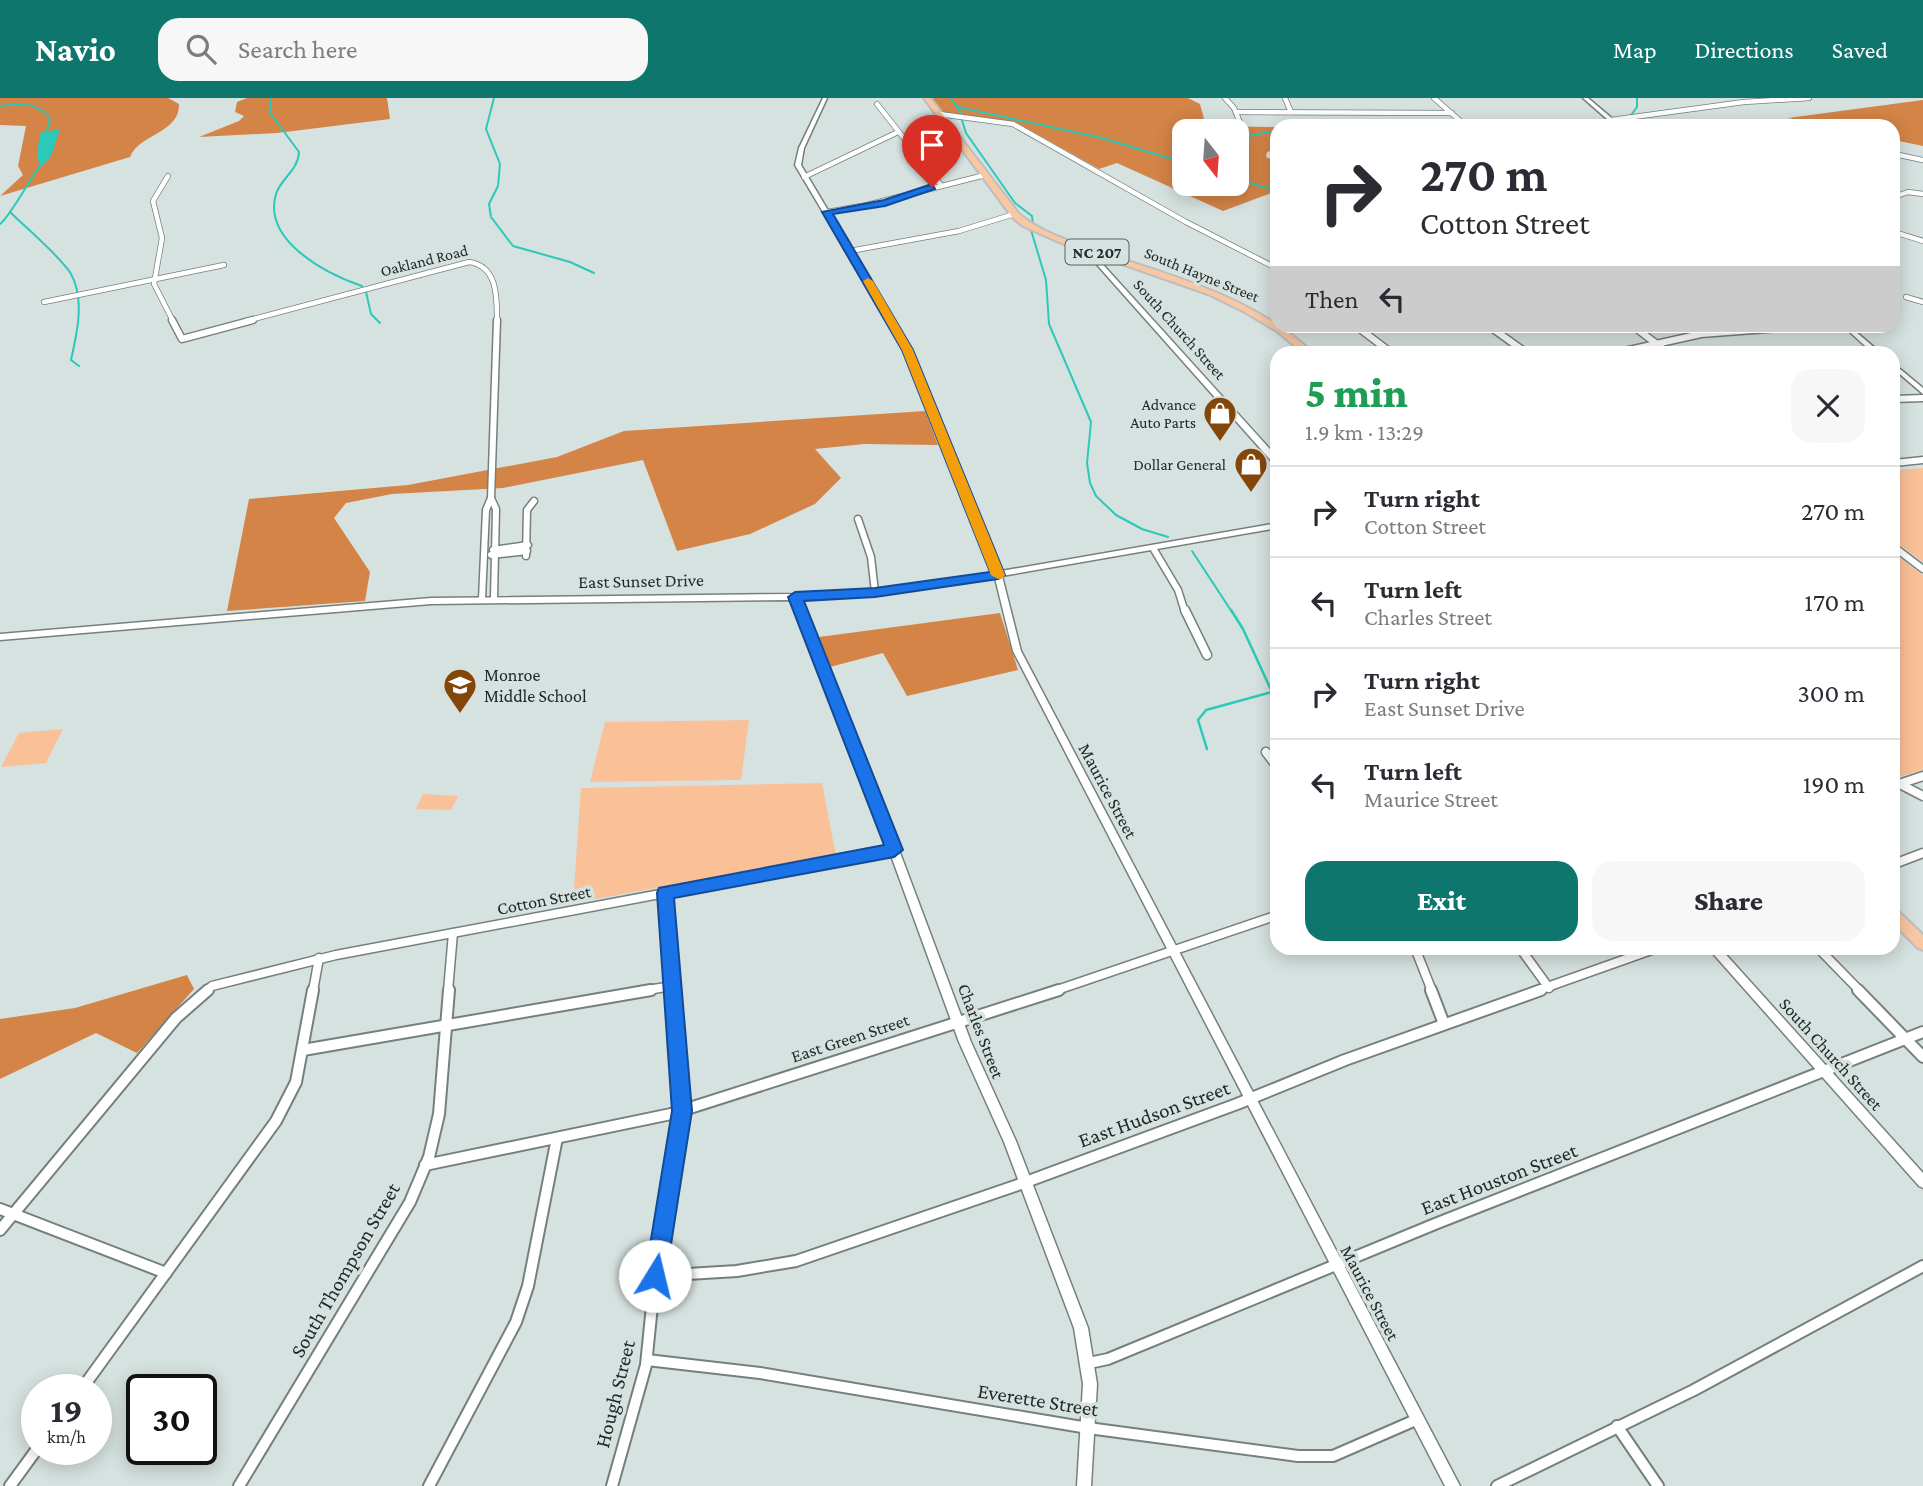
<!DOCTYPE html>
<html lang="en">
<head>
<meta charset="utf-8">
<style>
  :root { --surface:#fff; --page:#f7f7f7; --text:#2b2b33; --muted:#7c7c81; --line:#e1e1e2; --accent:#0f766e }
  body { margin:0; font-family:"Crimson Pro",serif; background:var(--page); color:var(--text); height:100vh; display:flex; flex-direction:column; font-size:26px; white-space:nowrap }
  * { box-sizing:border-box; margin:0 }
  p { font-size:23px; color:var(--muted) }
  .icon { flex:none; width:38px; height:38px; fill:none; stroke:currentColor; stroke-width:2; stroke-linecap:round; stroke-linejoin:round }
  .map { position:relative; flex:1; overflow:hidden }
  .details { position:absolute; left:1270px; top:248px; width:630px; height:609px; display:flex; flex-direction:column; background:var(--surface); border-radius:21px; box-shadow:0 4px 18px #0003 }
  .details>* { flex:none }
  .guide { position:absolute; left:1270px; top:21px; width:630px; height:214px; border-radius:21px; box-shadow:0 4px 18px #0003; background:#fff; color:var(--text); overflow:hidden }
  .needle { width:46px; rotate:163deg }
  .controls { position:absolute; left:1172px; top:21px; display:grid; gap:14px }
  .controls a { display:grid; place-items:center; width:77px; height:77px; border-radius:14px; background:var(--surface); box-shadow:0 4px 18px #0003; font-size:35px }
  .speed { position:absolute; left:21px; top:1276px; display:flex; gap:14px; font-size:35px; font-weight:700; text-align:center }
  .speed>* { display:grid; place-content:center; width:91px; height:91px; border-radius:50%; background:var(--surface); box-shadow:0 4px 18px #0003; line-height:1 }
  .speed small { font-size:18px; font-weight:400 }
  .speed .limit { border:4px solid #111; border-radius:10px; background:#fff; color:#111 }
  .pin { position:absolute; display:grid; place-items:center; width:60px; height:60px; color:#fff; margin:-72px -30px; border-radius:50% 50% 50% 0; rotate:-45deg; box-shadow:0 0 7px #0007 }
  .pin .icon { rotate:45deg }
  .me { position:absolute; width:77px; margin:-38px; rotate:9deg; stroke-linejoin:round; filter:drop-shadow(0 0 5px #0008) }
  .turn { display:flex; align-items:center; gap:24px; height:147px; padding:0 35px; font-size:32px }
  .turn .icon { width:91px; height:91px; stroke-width:2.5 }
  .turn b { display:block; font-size:49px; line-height:60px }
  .then { display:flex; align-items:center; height:66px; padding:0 35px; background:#0003; gap:14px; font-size:26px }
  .round { display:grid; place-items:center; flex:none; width:74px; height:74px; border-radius:21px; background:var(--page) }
  .headline { display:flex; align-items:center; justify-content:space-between; height:119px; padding:0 35px }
  h1 { font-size:42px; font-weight:800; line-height:52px; color:#1e9e55 }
  .button { display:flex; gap:14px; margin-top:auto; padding:14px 35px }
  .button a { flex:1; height:80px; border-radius:21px; background:var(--accent); color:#fff; font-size:28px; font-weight:800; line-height:80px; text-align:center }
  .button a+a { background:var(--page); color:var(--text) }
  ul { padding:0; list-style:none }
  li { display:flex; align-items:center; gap:21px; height:91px; padding:0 35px; border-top:2px solid var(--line) }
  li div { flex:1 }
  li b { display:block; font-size:26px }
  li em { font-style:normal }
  header { display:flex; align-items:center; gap:42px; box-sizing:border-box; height:98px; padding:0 35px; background:var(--accent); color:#fff }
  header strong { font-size:33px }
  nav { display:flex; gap:38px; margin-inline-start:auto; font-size:24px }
  .search { width:490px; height:63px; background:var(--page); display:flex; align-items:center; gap:18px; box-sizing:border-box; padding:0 24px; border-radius:21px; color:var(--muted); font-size:26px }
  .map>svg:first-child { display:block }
  .green { fill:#fac198 }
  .forest { fill:#d48446; fill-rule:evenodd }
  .water { fill:#2cc8b9 }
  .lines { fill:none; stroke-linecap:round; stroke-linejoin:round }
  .stream-far1 { stroke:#2cc8b9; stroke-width:2 }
  .stream { stroke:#2cc8b9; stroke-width:2.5 }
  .minor-far3-casing { stroke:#75807e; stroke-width:6 }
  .minor-far2-casing { stroke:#75807e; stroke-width:9 }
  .minor-far1-casing { stroke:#75807e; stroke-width:11 }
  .minor-casing { stroke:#75807e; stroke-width:14 }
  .tertiary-casing { stroke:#75807e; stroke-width:3 }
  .primary-casing { stroke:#bdbebe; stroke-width:4 }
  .minor-far3 { stroke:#fff; stroke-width:4.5 }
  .minor-far2 { stroke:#fff; stroke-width:6 }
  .minor-far1 { stroke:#fff; stroke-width:8 }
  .minor { stroke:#fff; stroke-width:10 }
  .tertiary { fill:#fff; fill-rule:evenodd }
  .primary { fill:#f8c7a3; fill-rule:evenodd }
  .route { fill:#1a73e8; stroke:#114b97; stroke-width:2 }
  .slow { fill:#f59e0b }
  .labels { text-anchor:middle; stroke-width:7; stroke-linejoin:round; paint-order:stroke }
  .shield { fill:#d6e2e0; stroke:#59605f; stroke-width:2 }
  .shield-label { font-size:16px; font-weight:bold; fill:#242828 }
  .far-street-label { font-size:16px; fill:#242828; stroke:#d6e2e0 }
  .far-poi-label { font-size:16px; fill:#242828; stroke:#d6e2e0; text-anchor:end }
  .street-label { font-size:18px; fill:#242828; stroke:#d6e2e0 }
  .poi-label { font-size:18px; fill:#242828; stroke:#d6e2e0; text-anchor:start }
  .near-street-label { font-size:21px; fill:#242828; stroke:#d6e2e0 }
</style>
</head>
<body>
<header>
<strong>Navio</strong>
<div class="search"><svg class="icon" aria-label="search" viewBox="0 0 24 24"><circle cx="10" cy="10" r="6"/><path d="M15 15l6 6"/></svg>Search here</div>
<nav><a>Map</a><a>Directions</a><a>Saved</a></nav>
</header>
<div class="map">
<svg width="1923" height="1388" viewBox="0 0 1923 1388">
  <rect width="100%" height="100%" fill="#d6e2e0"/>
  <g class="green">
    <path d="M 1923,370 L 1923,464 L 1894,443 L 1894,372 Z"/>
    <path d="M 1894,455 L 1923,477 L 1923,672 L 1898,679 L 1894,678 Z"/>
    <path d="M 749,622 L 741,682 L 590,684 L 605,624 Z"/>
    <path d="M 63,631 L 46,665 L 1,669 L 19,635 Z"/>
    <path d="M 822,685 L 836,758 L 573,805 L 581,690 Z"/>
    <path d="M 423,696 L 458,698 L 451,712 L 416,711 Z"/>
  </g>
  <g class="forest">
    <path d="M 0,0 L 168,0 L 179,6 C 180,35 139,36 130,59 L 0,98 L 23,77 L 18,68 L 26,28 L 0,27 Z"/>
    <path d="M 247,0 L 387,0 L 390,21 L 277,35 L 199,39 L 239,23 L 244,18 L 235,14 L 237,4 Z"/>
    <path d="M 932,0 L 1188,0 L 1200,6 L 1206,28 L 1277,29 L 1277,51 L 1267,54 L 1266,59 L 1277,64 L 1277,93 L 1223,113 L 1117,65 L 1099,71 L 1017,25 L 943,14 ZM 1185,33 L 1237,33 L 1237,86 L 1185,86 Z"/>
    <path d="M 1923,2 L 1923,48 L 1894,42 L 1894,28 L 1827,28 L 1788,20 Z"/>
    <path d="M 925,313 L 938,347 L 864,346 L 815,351 L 841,380 L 815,406 L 750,436 L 677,453 L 643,362 L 503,390 L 392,396 L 346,405 L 334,420 L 370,474 L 365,503 L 227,513 L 249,401 L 408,387 L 557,359 L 624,333 Z"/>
    <path d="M 1000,515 L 1018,572 L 907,598 L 883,555 L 830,569 L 819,539 Z"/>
    <path d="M 187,877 L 194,891 L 137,955 L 96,935 L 0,981 L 0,921 L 75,910 Z"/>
  </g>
  <path class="water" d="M 60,31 L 51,58 L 40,70 L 37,56 L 40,35 Z"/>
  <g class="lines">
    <g class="stream-far1">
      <path d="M 270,0 L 271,16 L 299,54 C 298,73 281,80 276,96 C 262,143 327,176 362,188"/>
      <path d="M 494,0 L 486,31 L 500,66 L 498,88 L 489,106 L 491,119 L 513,148 L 570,164 L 594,175"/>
      <path d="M 951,0 L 961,15"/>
      <path d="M 0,8 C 19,5 37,4 50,20 L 47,33"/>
      <path d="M 958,9 L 1102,40 L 1185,65"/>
      <path d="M 962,22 L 966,35 L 1015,105 L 1032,118 L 1033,127"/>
      <path d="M 1632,28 L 1629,20 L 1637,9 L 1637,0"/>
      <path d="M 1237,45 L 1252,37 L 1278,33"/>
      <path d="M 1177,61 L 1185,60"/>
      <path d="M 1237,81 L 1278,93"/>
      <path d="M 10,114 C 25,129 62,160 71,176 C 85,201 77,236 71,262 L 79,268"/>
      <path d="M 0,126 C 9,120 31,80 40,67"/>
      <path d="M 1031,132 L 1046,182 L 1049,226 L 1091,324 L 1087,365 L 1090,385 L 1096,398 L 1116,417 L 1142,431 L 1168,439"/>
      <path d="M 366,194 L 371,216 L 380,225"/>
      <path d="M 1192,453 L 1232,514"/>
    </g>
    <path class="stream" d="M 1207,651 L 1198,622 L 1206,612 L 1272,594 L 1243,531 L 1231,512"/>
    <defs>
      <g id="minor-far3">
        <path d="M 1225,0 L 1234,10 L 1241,27"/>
        <path d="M 1285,0 L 1291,14"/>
        <path d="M 1434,0 L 1466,28"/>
        <path d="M 877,6 L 940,86"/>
        <path d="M 1236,14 L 1452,15"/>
        <path d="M 939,16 L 1013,26 L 1186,124 L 1278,171"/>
        <path d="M 1611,22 L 1744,4 L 1809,0"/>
        <path d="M 1894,56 L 1923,62"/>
        <path d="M 168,78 L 153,103 L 162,140 L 154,186 L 173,223"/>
        <path d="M 804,79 L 898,34"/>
        <path d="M 1894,99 L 1908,94 L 1923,96"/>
        <path d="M 827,114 L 867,107 L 985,77"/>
        <path d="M 1894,134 L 1923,143"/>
        <path d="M 850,153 L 959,133 L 1014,116"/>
        <path d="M 1906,199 L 1923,204"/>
        <path d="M 44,204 L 224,167"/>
        <path d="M 246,223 L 469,164 C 498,168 497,200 497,223"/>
      </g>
      <g id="minor-far2">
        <path d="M 172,222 L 182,241 L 253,222"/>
        <path d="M 1356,228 L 1393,256"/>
        <path d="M 1489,228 L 1528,256"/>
        <path d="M 1633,228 L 1670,256"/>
        <path d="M 1611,256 L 1701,236 L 1805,228"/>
        <path d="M 1894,301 L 1923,300"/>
        <path d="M 1894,365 L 1923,362"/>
        <path d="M 491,400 L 496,411 L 494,500"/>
        <path d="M 858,421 L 871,459 L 875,494"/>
        <path d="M 1894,449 L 1923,471"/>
        <path d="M 1153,450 L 1178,492 L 1185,514"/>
        <path d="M 493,452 L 528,447"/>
        <path d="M 491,457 L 527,453"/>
        <path d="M 526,458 L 527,412 L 534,403"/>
        <path d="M 482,501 L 486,412 L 491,400 L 497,222"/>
      </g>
      <g id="minor-far1">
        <path d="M 1185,512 L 1207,557"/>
        <path d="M 1266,654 L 1278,670"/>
        <path d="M 1894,683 L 1923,698"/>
        <path d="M 1902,685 L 1923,678"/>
        <path d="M 1894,766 L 1923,755"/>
        <path d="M 666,795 L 673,893"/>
        <path d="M 1415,850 L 1432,893"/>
        <path d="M 1520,850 L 1549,890"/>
        <path d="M 1818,850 L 1860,893"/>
        <path d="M 206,893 L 212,888 L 336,857 L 894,752"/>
        <path d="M 313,893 L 319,860"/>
        <path d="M 448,893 L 453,835"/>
        <path d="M 641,893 L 672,888"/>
        <path d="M 1054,893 L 1278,817"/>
        <path d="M 1536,893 L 1657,850"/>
      </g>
      <g id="minor">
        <path d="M 1431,892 L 1444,926"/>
        <path d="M 1858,892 L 1923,959"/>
        <path d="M 303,952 L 651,892"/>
        <path d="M 425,1067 L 671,1016 L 1059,892"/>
        <path d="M 0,1111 L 166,1175"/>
        <path d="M 0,1132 L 176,920 L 208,892"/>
        <path d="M 655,1178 L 737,1173 L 796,1163 L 1015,1088 L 1237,1006 L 1345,962 L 1541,892"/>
        <path d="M 647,1262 L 760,1275 L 1088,1330 L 1298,1358 L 1333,1358 L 1418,1321"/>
        <path d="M 1089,1265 L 1108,1261 L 1435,1126 L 1923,934"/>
        <path d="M 81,1292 L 276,1023 L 296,984 L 313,892"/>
        <path d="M 1617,1328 L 1658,1388"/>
        <path d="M 10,1388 L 37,1351"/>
        <path d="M 239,1388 L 410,1104 L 429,1059 L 439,1016 L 449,892"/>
        <path d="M 429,1388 L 516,1224 L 528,1188 L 557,1040"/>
        <path d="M 612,1388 L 646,1267 L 655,1178 L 682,1013 L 673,892"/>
        <path d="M 1497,1388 L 1694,1292 L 1923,1168"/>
      </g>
      <g id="tertiary">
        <path d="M 823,0 L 827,0 L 804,50 L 801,67 L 911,252 L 1001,473 L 1278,425 L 1278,430 L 1002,478 L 1021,553 L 1460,1388 L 1445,1388 L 1013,553 L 995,480 C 930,491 866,497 800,501 L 899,752 L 971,944 L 1016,1043 L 1088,1230 L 1097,1286 L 1091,1388 L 1077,1388 L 1083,1286 L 1074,1230 L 1004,1044 L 959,944 L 889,752 L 792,502 L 431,506 L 0,542 L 0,536 L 431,500 L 795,496 L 875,491 L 938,484 L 993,475 L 905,252 L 795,67 L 799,50 Z"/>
        <path d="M 1583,0 L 1588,0 L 1621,28 L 1615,28 Z"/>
        <path d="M 1083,149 L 1087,149 L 1278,360 L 1278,367 L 1275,367 L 1083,151 Z"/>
        <path d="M 1843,228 L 1849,228 L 1882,256 L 1874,256 Z"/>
        <path d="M 1894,266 L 1923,290 L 1923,296 L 1894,271 Z"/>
        <path d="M 1708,850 L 1720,850 L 1923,1075 L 1923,1090 L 1919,1088 Z"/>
      </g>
      <g id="primary">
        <path d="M 924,0 L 930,0 L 1019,116 C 1044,137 1081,147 1112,158 C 1183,181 1259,203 1314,256 L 1304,256 L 1277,233 L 1243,213 L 1208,196 L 1059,144 L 1023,128 L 1013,120 Z"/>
        <path d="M 1894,812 L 1899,814 L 1923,837 L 1923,852 L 1918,850 L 1894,826 Z"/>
      </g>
    </defs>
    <use href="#minor-far3" class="minor-far3-casing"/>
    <use href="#minor-far2" class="minor-far2-casing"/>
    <use href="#minor-far1" class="minor-far1-casing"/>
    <use href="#minor" class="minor-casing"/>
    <use href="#tertiary" class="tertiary-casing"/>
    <use href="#primary" class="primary-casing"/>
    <use href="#minor-far3" class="minor-far3"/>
    <use href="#minor-far2" class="minor-far2"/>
    <use href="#minor-far1" class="minor-far1"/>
    <use href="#minor" class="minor"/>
    <use href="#tertiary" class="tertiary"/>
    <use href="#primary" class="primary"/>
  </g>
  <path class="route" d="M 932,86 L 935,91 L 885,108 L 833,116 L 913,252 L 1005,477 L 998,481 L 875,499 L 804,503 L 903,752 L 894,759 L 674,800 L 692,1013 L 666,1178 L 663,1186 L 655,1189 L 648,1186 L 645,1178 L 672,1013 L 657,795 L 659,790 L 884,747 L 788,499 L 795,494 L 875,490 L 990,474 L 902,252 L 822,114 L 884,102 Z"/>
  <path class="slow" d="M 868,180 L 873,183 L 913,252 L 1005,477 L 1003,480 L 998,481 L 991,477 L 902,252 L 863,183 Z"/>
  <defs>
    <symbol id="shop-pin" viewBox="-11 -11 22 30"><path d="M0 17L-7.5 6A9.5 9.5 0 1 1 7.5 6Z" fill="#854609" stroke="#d6e2e0"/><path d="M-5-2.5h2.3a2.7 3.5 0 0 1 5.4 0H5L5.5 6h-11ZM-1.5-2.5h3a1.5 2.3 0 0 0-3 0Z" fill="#fff"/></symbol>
    <symbol id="school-pin" viewBox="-11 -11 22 30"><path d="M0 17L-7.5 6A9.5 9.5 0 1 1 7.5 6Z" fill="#854609" stroke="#d6e2e0"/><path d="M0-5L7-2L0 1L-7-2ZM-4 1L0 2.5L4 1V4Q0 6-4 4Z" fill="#fff"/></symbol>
  </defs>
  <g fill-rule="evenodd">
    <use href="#shop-pin" x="1201" y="296" width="38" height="52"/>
    <use href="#shop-pin" x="1232" y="347" width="38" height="52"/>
    <use href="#school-pin" x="441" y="568" width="38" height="52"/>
  </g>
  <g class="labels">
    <rect class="shield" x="1065.5" y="141.5" width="63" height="25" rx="5"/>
    <g class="shield-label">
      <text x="1097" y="160">NC 207</text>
    </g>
    <g class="far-street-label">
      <text transform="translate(424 162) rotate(-14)" y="6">Oakland Road</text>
      <text transform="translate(1202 176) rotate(22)" y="6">South Hayne Street</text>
      <text transform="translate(1180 231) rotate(48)" y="6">South Church Street</text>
    </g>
    <g class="far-poi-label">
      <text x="1196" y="312">Advance<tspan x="1196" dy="18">Auto Parts</tspan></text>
      <text x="1226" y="372">Dollar General</text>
    </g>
    <g class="street-label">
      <text transform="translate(641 483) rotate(-1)" y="6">East Sunset Drive</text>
      <text transform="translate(1108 693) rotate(62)" y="6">Maurice Street</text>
      <text transform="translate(544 802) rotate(-11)" y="6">Cotton Street</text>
      <text transform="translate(981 933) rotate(69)" y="6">Charles Street</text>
      <text transform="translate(850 940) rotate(-18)" y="6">East Green Street</text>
      <text transform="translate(1831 956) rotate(48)" y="6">South Church Street</text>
      <text transform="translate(1370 1195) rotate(62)" y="6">Maurice Street</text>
    </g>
    <g class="poi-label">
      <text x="484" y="583">Monroe<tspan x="484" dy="21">Middle School</tspan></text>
    </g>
    <g class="near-street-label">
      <text transform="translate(1154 1016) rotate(-20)" y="7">East Hudson Street</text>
      <text transform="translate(1499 1081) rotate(-21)" y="7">East Houston Street</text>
      <text transform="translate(345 1172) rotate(-60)" y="7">South Thompson Street</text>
      <text transform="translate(615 1296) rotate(-76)" y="7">Hough Street</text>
      <text transform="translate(1038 1302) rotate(9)" y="7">Everette Street</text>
    </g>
  </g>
</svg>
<div class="controls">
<a><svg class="needle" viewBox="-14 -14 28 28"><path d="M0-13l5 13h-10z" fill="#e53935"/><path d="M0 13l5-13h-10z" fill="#7c7c81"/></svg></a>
</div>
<div class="speed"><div>19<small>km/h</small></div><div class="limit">30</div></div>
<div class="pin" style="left:932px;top:89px;background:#d93025"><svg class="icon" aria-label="arrive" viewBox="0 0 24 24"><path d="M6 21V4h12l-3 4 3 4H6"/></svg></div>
<svg class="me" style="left:655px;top:1178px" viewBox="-20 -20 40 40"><circle r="19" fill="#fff"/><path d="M0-13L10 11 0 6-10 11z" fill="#1a73e8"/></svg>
<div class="guide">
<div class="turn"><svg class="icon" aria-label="right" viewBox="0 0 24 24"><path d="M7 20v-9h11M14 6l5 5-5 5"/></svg><div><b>270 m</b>Cotton Street</div></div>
<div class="then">Then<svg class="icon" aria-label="left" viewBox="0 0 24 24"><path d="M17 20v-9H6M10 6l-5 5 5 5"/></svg></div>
</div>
<section class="details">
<div class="headline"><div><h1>5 min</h1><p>1.9 km · 13:29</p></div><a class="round"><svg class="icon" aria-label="close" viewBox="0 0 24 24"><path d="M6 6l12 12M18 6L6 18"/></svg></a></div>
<ul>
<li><svg class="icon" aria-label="right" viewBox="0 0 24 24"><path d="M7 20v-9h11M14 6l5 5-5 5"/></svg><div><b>Turn right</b><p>Cotton Street</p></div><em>270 m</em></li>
<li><svg class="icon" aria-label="left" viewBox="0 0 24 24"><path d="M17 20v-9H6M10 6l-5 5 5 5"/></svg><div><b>Turn left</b><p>Charles Street</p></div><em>170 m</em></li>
<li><svg class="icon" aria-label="right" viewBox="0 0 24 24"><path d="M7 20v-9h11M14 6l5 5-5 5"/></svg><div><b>Turn right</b><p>East Sunset Drive</p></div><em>300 m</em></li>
<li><svg class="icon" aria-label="left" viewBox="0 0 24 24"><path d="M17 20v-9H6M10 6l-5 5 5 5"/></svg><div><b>Turn left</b><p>Maurice Street</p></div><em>190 m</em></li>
</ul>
<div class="button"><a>Exit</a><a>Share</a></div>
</section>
</div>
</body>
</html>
